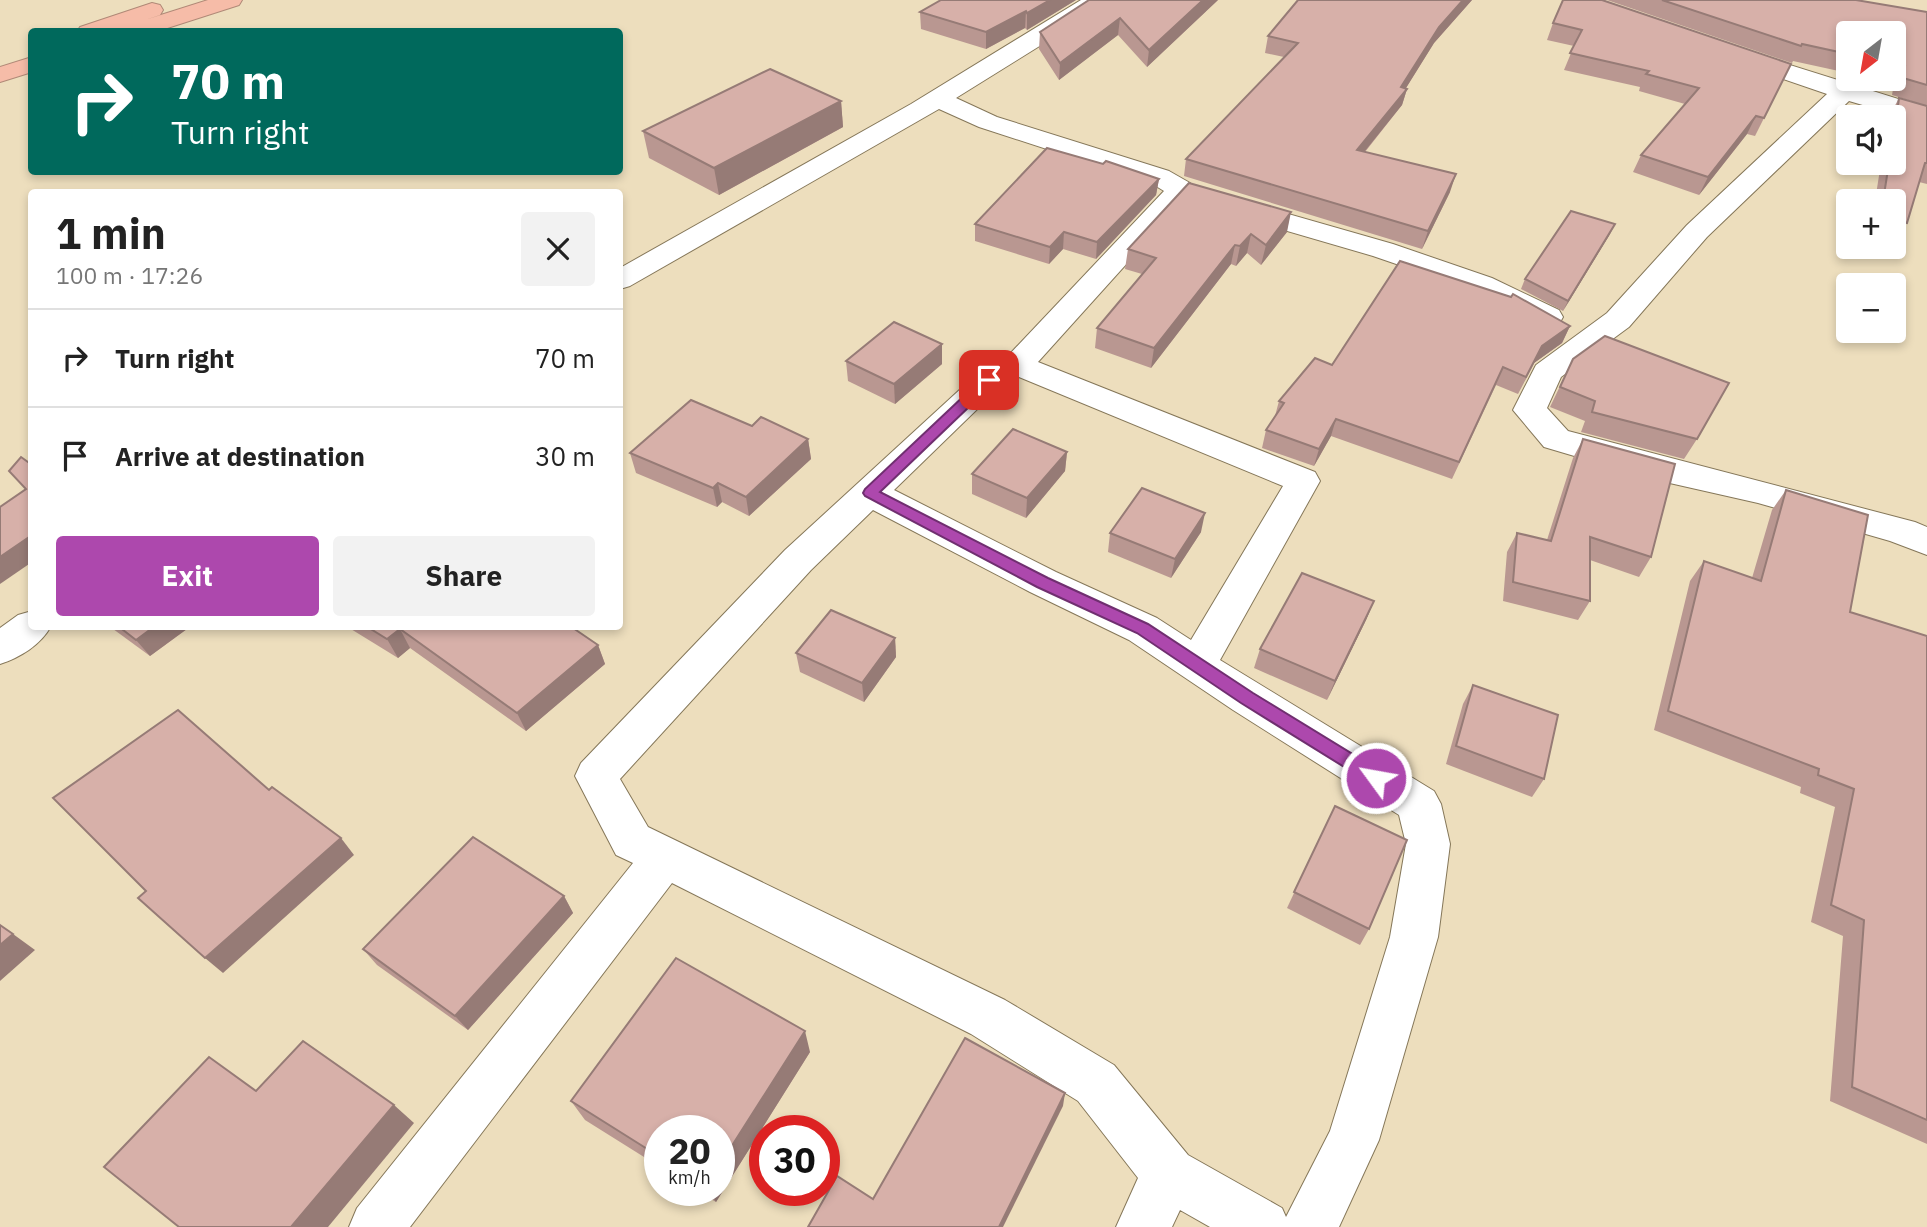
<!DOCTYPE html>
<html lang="en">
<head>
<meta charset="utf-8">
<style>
  :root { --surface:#fff; --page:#f2f2f2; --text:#222; --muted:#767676; --line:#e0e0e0; --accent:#ad48ad }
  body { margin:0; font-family:"IBM Plex Sans",sans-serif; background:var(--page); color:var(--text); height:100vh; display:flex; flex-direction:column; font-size:26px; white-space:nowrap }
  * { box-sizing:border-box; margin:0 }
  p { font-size:23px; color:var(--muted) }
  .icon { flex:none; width:38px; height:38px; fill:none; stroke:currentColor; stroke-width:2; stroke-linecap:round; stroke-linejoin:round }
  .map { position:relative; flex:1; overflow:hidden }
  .side { position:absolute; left:28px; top:189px; width:595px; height:441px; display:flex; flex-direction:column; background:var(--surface); border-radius:7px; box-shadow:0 4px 10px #0003 }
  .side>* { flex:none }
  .top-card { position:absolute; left:28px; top:28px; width:595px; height:147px; border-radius:7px; box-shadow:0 4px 10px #0003; background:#00695c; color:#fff; overflow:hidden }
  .needle { width:46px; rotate:211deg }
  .fabs { position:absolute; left:1836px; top:21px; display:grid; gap:14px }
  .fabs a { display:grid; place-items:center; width:70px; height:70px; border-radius:7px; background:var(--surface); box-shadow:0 4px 10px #0003; font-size:35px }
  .speed { position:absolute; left:644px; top:1115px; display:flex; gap:14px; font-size:35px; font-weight:700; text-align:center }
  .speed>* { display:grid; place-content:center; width:91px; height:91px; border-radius:50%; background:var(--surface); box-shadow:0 4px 10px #0003; line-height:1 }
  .speed small { font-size:18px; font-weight:400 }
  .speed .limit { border:10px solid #d22; background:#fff; color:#111 }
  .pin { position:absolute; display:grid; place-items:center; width:60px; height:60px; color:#fff; margin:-30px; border-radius:14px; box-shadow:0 4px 10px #0006 }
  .me { position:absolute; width:77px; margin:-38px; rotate:302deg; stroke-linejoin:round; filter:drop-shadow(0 0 5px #0008) }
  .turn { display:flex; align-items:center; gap:24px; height:147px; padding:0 28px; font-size:32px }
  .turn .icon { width:91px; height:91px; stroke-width:2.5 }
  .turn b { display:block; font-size:49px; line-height:60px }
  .round { display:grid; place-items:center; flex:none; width:74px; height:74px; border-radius:7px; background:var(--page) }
  .summary { display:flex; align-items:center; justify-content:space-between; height:119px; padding:0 28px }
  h1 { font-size:42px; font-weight:700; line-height:52px }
  .button { display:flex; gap:14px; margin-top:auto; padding:14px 28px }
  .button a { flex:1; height:80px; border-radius:7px; background:var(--accent); color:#fff; font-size:28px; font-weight:700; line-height:80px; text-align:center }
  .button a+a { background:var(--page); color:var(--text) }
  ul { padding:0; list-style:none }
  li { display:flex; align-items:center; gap:21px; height:98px; padding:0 28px; border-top:2px solid var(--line) }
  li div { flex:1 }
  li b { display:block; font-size:26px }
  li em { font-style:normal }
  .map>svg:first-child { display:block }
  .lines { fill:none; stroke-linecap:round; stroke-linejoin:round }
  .street-casing { stroke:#857759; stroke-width:2 }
  .highway-casing { stroke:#b08977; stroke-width:2 }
  .street { fill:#fff; fill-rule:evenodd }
  .highway { fill:#f6bca8; fill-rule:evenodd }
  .wall { fill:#b99791 }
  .shaded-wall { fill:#967b76 }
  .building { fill:#d7b0a9; stroke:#967b76; stroke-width:2 }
  .route { fill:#ad48ad; stroke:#702f70; stroke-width:2 }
</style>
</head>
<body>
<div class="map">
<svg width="1927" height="1227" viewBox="0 0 1927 1227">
  <rect width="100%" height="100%" fill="#eddebd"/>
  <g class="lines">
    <defs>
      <g id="street">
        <path d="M 1081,0 L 1107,0 L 1046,42 L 956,98 L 997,117 L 1169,171 L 1190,183 L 1194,189 L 1038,362 L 1315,472 L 1320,481 L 1220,660 L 1434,791 L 1441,804 L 1450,844 L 1438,937 L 1379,1140 L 1339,1227 L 1210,1227 L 1180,1210 L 1172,1227 L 1116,1227 L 1138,1178 L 1078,1101 L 971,1034 L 672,883 L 410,1227 L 349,1227 L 357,1208 L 633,863 L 616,855 L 575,776 L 581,763 L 785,550 L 978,373 L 1006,358 L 1164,191 L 1151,183 L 979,127 L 939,109 L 630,286 L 620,289 L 620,268 L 911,104 ZM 1019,377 L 1283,486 L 1191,640 L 1157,618 L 1056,572 L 894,490 L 1000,387 ZM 873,510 L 1030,592 L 1129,640 L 1233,710 L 1399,815 L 1406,844 L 1390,937 L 1330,1131 L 1286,1217 L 1282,1208 L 1188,1155 L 1114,1065 L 1005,1000 L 648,827 L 620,779 L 811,570 Z"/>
        <path d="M 1739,49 L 1927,108 L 1927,124 L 1849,101 L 1707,237 L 1629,327 L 1561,377 L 1547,408 L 1568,431 L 1915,522 L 1927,527 L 1927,555 L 1890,541 L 1758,503 L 1652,479 L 1544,447 L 1513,410 L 1536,365 L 1607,313 L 1687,225 L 1827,94 L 1731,61 L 1727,56 L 1731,51 Z"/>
        <path d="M 1239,200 L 1393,244 L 1492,278 L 1559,310 L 1563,317 L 1559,324 L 1548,326 L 1537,324 L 1472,290 L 1373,256 L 1229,214 L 1225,208 L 1229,202 Z"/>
        <path d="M 32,611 L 32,626 L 51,626 C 41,645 19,658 0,664 L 0,628 L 18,615 Z"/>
      </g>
      <g id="highway">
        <path d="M 208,0 L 242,0 L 239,5 L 155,32 L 119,32 L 121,28 L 112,32 L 77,32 L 80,27 L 152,3 L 160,5 L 163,10 L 160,15 L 145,20 Z"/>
        <path d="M 32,57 L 32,72 L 0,82 L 0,67 Z"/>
      </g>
    </defs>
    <use href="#street" class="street-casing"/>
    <use href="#highway" class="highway-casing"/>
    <use href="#street" class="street"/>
    <use href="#highway" class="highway"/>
  </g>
  <g class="wall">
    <path d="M 941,0 L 1076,0 L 1027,30 L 1025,28 L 986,49 L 921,29 L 920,12 Z"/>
    <path d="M 1218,0 L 1147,67 L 1118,35 L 1059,80 L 1039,49 L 1040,32 Z"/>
    <path d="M 1298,0 L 1472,0 L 1434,43 L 1406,88 L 1407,89 L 1402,105 L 1365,152 L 1450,192 L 1422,249 L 1184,176 L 1186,159 L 1284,57 L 1265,53 L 1268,36 Z"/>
    <path d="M 1607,0 L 1857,0 L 1927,12 L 1927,106 L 1892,95 L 1894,83 L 1875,79 L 1894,79 L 1894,33 L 1848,33 L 1848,73 L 1793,61 L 1792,63 Z"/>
    <path d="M 1553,23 L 1791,64 L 1755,136 L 1747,134 L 1699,195 L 1633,172 L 1641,155 L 1685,104 L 1639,91 L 1640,87 L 1564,70 L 1574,46 L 1547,40 Z"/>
    <path d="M 1899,98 L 1927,106 L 1927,184 L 1919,182 L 1907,223 L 1894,241 L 1894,201 L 1875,201 L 1881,163 L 1894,163 L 1894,117 L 1889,117 Z"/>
    <path d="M 841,101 L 843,127 L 719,195 L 649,158 L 643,131 Z"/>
    <path d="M 1159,179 L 1156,195 L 1096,259 L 1063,249 L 1049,264 L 975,241 L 975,224 Z"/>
    <path d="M 1189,183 L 1287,232 L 1261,265 L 1247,253 L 1236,266 L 1231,264 L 1151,368 L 1095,348 L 1097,328 L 1142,274 L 1125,269 L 1128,249 Z"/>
    <path d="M 1610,234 L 1563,311 L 1521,289 L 1525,279 Z"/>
    <path d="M 1570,326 L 1562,343 L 1534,363 L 1518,394 L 1496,385 L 1452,479 L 1331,436 L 1314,466 L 1262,448 L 1266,430 L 1275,416 L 1279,401 L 1332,365 Z"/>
    <path d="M 942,344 L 942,364 L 895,404 L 848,381 L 846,361 Z"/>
    <path d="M 1573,359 L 1697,439 L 1684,459 L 1581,432 L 1585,421 L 1550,407 Z"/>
    <path d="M 752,426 L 808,439 L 811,459 L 749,516 L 722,502 L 717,507 L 636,473 L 630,453 Z"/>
    <path d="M 1583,439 L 1651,557 L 1639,577 L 1590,560 L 1590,601 L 1578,620 L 1503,601 L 1507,552 L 1517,533 L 1547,540 L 1573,458 Z"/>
    <path d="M 1067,452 L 1065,471 L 1026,518 L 972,494 L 972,474 Z"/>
    <path d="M 1786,490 L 1850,612 L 1927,636 L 1927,1144 L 1830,1101 L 1843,936 L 1811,922 L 1835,807 L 1800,793 L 1801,787 L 1654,730 L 1690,581 L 1704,561 L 1752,578 L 1772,510 Z"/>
    <path d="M 1201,532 L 1171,578 L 1108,552 L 1110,533 Z"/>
    <path d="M 1374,601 L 1366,620 L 1327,700 L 1254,668 L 1260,649 Z"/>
    <path d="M 109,626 L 191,626 L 150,656 Z"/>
    <path d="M 346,626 L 570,626 L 598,645 L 605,664 L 526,731 L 410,648 L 398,658 Z"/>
    <path d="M 895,638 L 896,657 L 864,702 L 800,672 L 796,653 Z"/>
    <path d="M 1473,685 L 1544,779 L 1532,797 L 1446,764 L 1463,704 Z"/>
    <path d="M 1335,806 L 1369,929 L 1360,945 L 1287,908 Z"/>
    <path d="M 564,896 L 573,913 L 468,1030 L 377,965 L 363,949 Z"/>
    <path d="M 810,1052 L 716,1202 L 696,1190 L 719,1190 L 660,1130 L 660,1167 L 585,1120 L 571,1101 Z"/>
  </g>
  <g class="shaded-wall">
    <path d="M 1050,0 L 1076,0 L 1027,30 L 1027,13 Z"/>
    <path d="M 1203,0 L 1218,0 L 1147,67 L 1149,50 Z"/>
    <path d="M 1463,0 L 1472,0 L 1434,43 L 1401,96 L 1407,89 L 1402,105 L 1352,167 L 1357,150 L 1439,27 Z"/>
    <path d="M 1026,11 L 1025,28 L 986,49 L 986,32 Z"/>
    <path d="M 1120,18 L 1118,35 L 1059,80 L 1060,63 Z"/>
    <path d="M 841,101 L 843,127 L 719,195 L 714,168 Z"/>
    <path d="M 1756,116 L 1747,134 L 1699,195 L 1708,177 Z"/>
    <path d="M 1456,174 L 1450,192 L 1422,249 L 1428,231 Z"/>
    <path d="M 1159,179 L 1156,195 L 1096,259 L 1097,242 Z"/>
    <path d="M 1291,212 L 1287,232 L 1261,265 L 1266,245 Z"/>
    <path d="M 1615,224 L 1610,234 L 1563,311 L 1568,301 Z"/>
    <path d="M 1064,232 L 1063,249 L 1049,264 L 1050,247 Z"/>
    <path d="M 1251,234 L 1247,253 L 1236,266 L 1240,246 Z"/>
    <path d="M 1235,245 L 1231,264 L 1151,368 L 1154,348 Z"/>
    <path d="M 1570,326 L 1562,343 L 1534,363 L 1518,394 L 1542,346 Z"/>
    <path d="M 942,344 L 942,364 L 895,404 L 894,384 Z"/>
    <path d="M 1336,419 L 1331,436 L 1314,466 L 1319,449 Z"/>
    <path d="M 808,439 L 811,459 L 749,516 L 746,497 Z"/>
    <path d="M 1067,452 L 1065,471 L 1026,518 L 1027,498 Z"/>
    <path d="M 718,483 L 722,502 L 717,507 L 713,488 Z"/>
    <path d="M 1205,513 L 1201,532 L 1171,578 L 1175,559 Z"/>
    <path d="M 32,535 L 32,562 L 0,584 L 0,557 Z"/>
    <path d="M 1374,601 L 1366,620 L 1327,700 L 1335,681 Z"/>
    <path d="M 155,626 L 191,626 L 150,656 L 136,640 Z"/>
    <path d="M 400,629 L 410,648 L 398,658 L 387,639 Z"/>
    <path d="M 895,638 L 896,657 L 864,702 L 862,683 Z"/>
    <path d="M 598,645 L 605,664 L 526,731 L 517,713 Z"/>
    <path d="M 341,838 L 354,855 L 223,973 L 205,958 Z"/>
    <path d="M 564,896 L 573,913 L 468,1030 L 455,1016 Z"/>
    <path d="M 13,934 L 35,950 L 0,981 L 0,945 Z"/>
    <path d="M 805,1031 L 810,1052 L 716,1202 L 709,1190 L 719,1190 L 719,1166 Z"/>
    <path d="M 1065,1093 L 1063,1106 L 1003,1227 L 999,1227 Z"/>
    <path d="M 394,1105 L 414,1123 L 328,1227 L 291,1227 Z"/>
  </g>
  <g class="building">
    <path d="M 941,0 L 1050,0 L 1027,13 L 1026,11 L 986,32 L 920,12 Z"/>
    <path d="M 1089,0 L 1203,0 L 1149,50 L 1120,18 L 1060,63 L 1040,32 Z"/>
    <path d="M 1298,0 L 1463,0 L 1439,27 L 1401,87 L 1407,89 L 1357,150 L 1456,174 L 1428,231 L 1186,159 L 1298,43 L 1268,36 Z"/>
    <path d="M 1563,0 L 1602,0 L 1791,64 L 1764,118 L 1756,116 L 1708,177 L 1641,155 L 1699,88 L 1646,74 L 1649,71 L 1570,53 L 1582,30 L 1553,23 Z"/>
    <path d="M 1662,0 L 1856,0 L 1927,12 L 1927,85 L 1903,78 L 1905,66 L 1894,63 L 1894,33 L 1848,33 L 1848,54 L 1802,44 L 1801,46 Z"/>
    <path d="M 770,69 L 841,101 L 714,168 L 643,131 Z"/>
    <path d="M 1899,98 L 1927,106 L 1927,163 L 1925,163 L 1907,223 L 1894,220 L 1894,201 L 1883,201 L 1889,163 L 1894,163 L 1894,136 Z"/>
    <path d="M 1047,148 L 1103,164 L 1106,161 L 1159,179 L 1097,242 L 1064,232 L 1050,247 L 975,224 Z"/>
    <path d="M 1189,183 L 1291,212 L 1266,245 L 1251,234 L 1240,246 L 1235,245 L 1154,348 L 1097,328 L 1156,258 L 1128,249 Z"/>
    <path d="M 1571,211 L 1615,224 L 1568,301 L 1525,279 Z"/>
    <path d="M 1400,261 L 1511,297 L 1513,294 L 1570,326 L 1542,346 L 1526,377 L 1503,367 L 1459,462 L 1336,419 L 1319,449 L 1266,430 L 1284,403 L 1279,401 L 1315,358 L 1332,365 Z"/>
    <path d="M 894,322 L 942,344 L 894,384 L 846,361 Z"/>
    <path d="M 1605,336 L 1729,383 L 1697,439 L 1592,412 L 1595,401 L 1560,387 L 1573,359 Z"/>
    <path d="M 691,400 L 752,426 L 761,417 L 808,439 L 746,497 L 718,483 L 713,488 L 630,453 Z"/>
    <path d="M 1013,429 L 1067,452 L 1027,498 L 972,474 Z"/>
    <path d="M 1583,439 L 1675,464 L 1651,557 L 1590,537 L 1590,601 L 1513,582 L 1517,533 L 1551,541 Z"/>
    <path d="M 21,457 L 32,465 L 32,535 L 0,557 L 0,507 L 26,489 L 9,471 Z"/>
    <path d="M 1142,488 L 1205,513 L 1175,559 L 1110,533 Z"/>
    <path d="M 1786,490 L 1868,515 L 1850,612 L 1927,636 L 1927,1120 L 1852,1087 L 1864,920 L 1831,905 L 1854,789 L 1818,775 L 1819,769 L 1668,711 L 1704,561 L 1761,581 Z"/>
    <path d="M 1302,573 L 1374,601 L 1335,681 L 1260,649 Z"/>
    <path d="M 831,610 L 895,638 L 862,683 L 796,653 Z"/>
    <path d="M 118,626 L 155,626 L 136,640 Z"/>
    <path d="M 366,626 L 570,626 L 598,645 L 517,713 L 400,629 L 387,639 Z"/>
    <path d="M 1473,685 L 1558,715 L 1544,779 L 1456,746 Z"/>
    <path d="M 178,710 L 269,790 L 272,787 L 341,838 L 205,958 L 138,898 L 146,891 L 53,798 Z"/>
    <path d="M 1335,806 L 1407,840 L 1369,929 L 1294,892 Z"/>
    <path d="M 473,837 L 564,896 L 455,1016 L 363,949 Z"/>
    <path d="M 0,925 L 13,934 L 0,945 Z"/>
    <path d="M 676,958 L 805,1031 L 719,1166 L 719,1130 L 660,1130 L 660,1157 L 571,1101 Z"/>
    <path d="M 965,1038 L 1065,1093 L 999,1227 L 808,1227 L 837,1176 L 873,1199 Z"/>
    <path d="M 303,1041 L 394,1105 L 291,1227 L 179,1227 L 104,1167 L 209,1057 L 256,1091 Z"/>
  </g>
  <path class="route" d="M 989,376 L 994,377 L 994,383 L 880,492 L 1048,578 L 1148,624 L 1253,693 L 1382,772 L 1385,778 L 1382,783 L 1376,785 L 1370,783 L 1241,703 L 1137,633 L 1037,587 L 865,496 L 863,493 L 865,489 L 984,377 Z"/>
</svg>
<div class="fabs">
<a><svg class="needle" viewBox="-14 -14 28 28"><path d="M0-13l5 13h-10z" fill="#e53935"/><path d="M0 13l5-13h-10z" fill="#767676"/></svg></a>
<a><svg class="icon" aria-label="sound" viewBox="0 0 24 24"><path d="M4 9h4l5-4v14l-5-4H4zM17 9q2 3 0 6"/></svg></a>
<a>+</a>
<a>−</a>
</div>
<div class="speed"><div>20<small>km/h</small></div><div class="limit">30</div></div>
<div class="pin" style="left:989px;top:380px;background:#d93025"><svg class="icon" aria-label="arrive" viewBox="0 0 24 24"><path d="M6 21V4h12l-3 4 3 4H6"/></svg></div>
<svg class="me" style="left:1376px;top:778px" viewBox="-20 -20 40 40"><circle r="17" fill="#ad48ad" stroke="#fff" stroke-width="3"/><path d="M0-11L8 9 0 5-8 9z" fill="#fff"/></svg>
<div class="top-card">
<div class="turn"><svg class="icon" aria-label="right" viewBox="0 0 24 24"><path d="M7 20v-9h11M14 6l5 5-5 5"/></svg><div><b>70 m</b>Turn right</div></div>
</div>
<section class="side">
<div class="summary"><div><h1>1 min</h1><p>100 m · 17:26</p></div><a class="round"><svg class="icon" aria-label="close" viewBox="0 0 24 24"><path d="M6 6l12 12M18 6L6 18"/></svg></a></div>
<ul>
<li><svg class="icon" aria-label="right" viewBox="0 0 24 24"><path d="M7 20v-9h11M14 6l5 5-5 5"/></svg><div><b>Turn right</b></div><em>70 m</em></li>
<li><svg class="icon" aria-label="arrive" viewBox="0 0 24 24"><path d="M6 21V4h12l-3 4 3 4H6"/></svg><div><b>Arrive at destination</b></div><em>30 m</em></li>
</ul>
<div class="button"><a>Exit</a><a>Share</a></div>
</section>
</div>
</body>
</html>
